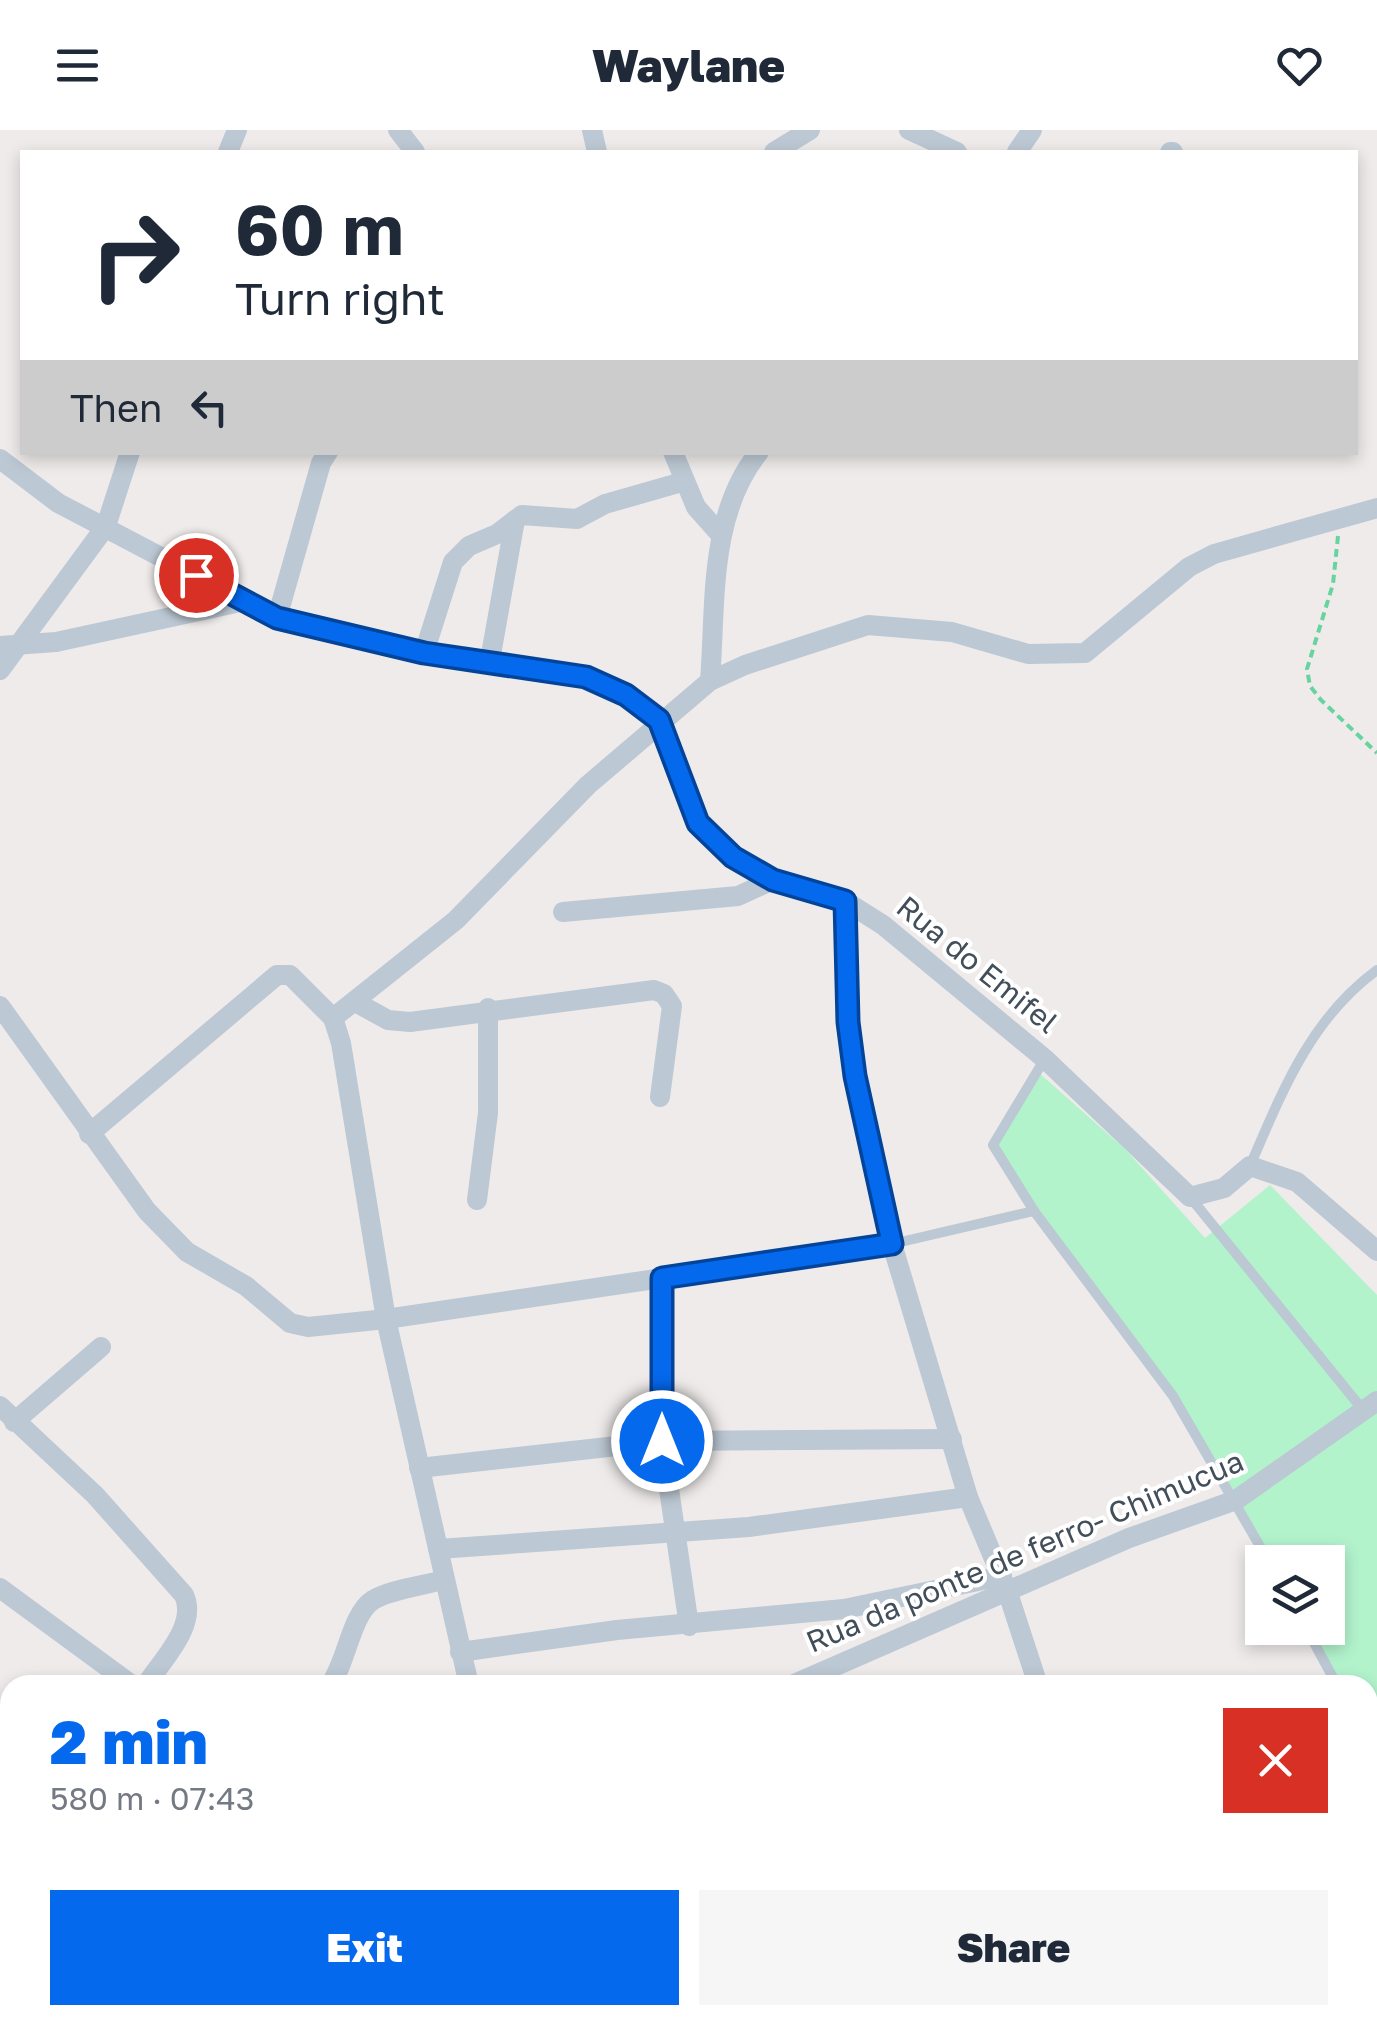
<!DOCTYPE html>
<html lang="en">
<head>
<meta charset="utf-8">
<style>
  :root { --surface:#fff; --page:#f6f6f7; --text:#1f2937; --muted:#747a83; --accent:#0569ee }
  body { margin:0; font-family:"Golos Text",sans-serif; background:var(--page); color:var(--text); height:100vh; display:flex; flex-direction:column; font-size:38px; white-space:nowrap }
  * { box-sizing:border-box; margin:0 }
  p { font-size:32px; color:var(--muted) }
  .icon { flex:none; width:55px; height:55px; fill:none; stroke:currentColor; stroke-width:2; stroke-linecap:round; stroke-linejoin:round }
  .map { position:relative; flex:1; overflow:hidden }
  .details { position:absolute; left:0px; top:1545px; width:1378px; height:350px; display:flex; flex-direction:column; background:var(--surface); border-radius:30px 30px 0 0; box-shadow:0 5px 15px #0003 }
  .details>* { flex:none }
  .top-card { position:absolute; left:20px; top:20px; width:1338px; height:305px; border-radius:0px; box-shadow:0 5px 15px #0003; background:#fff; color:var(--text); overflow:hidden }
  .buttons { position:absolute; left:1245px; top:1415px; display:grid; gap:20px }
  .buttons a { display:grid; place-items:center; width:100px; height:100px; border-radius:0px; background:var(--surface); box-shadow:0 5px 15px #0003; font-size:50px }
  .pin { position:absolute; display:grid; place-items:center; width:85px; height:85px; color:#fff; margin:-42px; border:5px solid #fff; border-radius:50%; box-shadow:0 2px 10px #0007 }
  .me { position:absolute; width:110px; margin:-55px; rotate:0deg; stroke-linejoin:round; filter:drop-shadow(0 0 8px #0008) }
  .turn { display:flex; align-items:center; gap:35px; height:210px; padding:0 50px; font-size:45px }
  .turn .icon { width:130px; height:130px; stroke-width:2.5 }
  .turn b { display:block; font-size:70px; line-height:85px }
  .then { display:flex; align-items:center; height:95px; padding:0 50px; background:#0003; gap:20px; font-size:38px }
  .round { display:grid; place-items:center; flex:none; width:105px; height:105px; border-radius:0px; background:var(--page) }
  .headline { display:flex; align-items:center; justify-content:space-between; height:170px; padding:0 50px }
  h1 { font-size:60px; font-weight:800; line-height:75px; color:var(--accent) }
  .action { display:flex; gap:20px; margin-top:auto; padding:20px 50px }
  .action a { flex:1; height:115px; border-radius:0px; background:var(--accent); color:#fff; font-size:40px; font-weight:800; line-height:115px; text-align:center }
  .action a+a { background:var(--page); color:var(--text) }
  header { display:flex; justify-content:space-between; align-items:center; height:130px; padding:0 50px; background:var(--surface); font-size:45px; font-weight:800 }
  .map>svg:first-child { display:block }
  .green { fill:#b2f3cc }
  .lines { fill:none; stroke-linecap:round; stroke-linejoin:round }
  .path { stroke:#67d49f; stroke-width:4; stroke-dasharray:8 5; stroke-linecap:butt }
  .service { stroke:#bcc8d3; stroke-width:10 }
  .minor { stroke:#bcc8d3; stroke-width:20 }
  .route-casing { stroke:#03449b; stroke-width:25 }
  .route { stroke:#0569ee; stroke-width:18 }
  .labels { text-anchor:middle; stroke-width:8; stroke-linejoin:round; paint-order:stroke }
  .street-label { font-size:30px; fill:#424f5a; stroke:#fff }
</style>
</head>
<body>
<header><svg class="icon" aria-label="menu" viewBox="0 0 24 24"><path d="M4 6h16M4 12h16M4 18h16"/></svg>Waylane<svg class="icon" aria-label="heart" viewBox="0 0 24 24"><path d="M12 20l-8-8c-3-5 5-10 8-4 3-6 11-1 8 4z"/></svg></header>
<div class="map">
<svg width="1377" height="1895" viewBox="0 0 1377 1895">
  <rect width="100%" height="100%" fill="#efebeb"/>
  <path class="green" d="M 1038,942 L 1125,1019 L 1205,1108 L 1270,1055 L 1377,1165 L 1377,1625 L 1368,1612 L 1368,1555 L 1337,1555 L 1306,1498 L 1328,1498 L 1328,1432 L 1269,1432 L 1206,1316 L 1001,1030 L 996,1006 Z"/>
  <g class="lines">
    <g class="path">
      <path d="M 1338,406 L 1333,454 L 1307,539 L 1310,556 L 1321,570 L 1377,623"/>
      <path d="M 1309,1555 L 1314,1545"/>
      <path d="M 1368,1661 L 1377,1656"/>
      <path d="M 1328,1885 L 1332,1895"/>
    </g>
    <g class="service">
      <path d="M 1044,930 L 993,1015 L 1034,1081 L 1173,1266 L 1269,1432"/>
      <path d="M 1250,1036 C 1282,962 1310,889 1377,840"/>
      <path d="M 1190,1067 L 1363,1280"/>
      <path d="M 892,1114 L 1034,1081"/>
      <path d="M 1306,1498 L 1337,1555"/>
      <path d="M 1368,1612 L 1377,1625"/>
      <path d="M 811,1885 L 813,1895"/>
    </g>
    <g class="minor">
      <path d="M 398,0 L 415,22"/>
      <path d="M 592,0 L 597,22"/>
      <path d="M 909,0 L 957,22"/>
      <path d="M 228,22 L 237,0"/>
      <path d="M 774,22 L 810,0"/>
      <path d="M 1017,22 L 1032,0"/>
      <path d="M 1170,22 L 1173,22"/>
      <path d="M 673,322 L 696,377 L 720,404"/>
      <path d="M 0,329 L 58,373 L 277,488 L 424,523 L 586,547 L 626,565 L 659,590 L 698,693 L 733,727 L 773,750 L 845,771 L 883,795 L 1045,929 L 1190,1067 L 1224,1058 L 1250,1036 L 1297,1052 L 1377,1121"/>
      <path d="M 277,488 L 321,333 L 328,322"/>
      <path d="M 0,516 L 56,512 L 245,471"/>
      <path d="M 424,523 L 453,432 L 469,416 L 497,404 L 522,385 L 577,389 L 605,374 L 682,352"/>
      <path d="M 490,530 L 515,390"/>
      <path d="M 0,540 L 106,396 L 130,322"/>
      <path d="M 710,551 C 716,475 708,385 759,322"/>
      <path d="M 845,771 L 848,892 L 855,947 L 892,1114 L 968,1367 L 1007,1460 L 1038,1555"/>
      <path d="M 563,782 L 738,766 L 773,750"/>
      <path d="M 357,873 L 388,890 L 410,892 L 654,860 L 664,864 L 672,876 L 660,967"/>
      <path d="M 0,876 L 147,1081 L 187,1122 L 246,1156 L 290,1193 L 308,1197 L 386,1189 L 892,1114"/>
      <path d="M 333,888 L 456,790 L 588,655 L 710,551 L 745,535 L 868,495 L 952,502 L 1028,524 L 1085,523 L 1189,437 L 1214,424 L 1377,378"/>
      <path d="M 89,1004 L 277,845 L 290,845 L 333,888 L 341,913 L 386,1189 L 469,1555"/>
      <path d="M 477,1070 L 488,983 L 488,878"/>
      <path d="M 662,1148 L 662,1311 L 689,1496"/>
      <path d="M 0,1276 L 95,1365 L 184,1465 C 198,1495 162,1530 146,1555"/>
      <path d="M 14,1292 L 101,1217"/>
      <path d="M 419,1338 L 662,1311 L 952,1309"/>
      <path d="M 438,1419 L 749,1397 L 968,1367"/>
      <path d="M 0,1458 L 132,1555"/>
      <path d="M 460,1522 L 617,1500 L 844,1479 L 1002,1446"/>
      <path d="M 330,1555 C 347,1532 351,1484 373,1470 C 392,1459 422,1456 443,1450"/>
      <path d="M 792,1555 L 1129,1408 L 1236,1370 L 1377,1271"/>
      <path d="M 0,1600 L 10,1608"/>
      <path d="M 0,1771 L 10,1776"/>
      <path d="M 0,1880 L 20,1895"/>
      <path d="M 218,1885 L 229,1895"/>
      <path d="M 1156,1885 L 1161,1895"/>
      <path d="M 267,1895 L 276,1885"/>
      <path d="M 352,1895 L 355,1885"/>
    </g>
  </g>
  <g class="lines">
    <defs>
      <path id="route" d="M 196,445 L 277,488 L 424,523 L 586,547 L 626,565 L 659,590 L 698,693 L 733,727 L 773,750 L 845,771 L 848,892 L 855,946 L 892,1114 L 662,1148 L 662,1311"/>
    </defs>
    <use href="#route" class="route-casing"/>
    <use href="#route" class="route"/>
  </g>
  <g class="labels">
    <g class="street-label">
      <text transform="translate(977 835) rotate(39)" y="10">Rua do Emifel</text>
      <text transform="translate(1025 1422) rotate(-23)" y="10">Rua da ponte de ferro- Chimucua</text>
    </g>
  </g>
</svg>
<div class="buttons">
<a><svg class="icon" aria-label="layers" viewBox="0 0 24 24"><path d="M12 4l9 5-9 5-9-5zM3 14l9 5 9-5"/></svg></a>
</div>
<div class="pin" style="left:196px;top:445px;background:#d93025"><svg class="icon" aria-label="arrive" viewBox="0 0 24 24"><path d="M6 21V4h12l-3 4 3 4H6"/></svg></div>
<svg class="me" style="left:662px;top:1311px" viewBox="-20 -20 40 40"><circle r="17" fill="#0569ee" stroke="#fff" stroke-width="3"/><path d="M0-11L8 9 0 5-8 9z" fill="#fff"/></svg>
<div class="top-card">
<div class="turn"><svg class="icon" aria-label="right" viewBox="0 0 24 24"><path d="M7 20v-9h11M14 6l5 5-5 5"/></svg><div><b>60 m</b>Turn right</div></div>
<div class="then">Then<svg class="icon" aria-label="left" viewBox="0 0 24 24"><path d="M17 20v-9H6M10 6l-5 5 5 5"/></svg></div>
</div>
<section class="details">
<div class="headline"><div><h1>2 min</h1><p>580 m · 07:43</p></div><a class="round" style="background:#d93025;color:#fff"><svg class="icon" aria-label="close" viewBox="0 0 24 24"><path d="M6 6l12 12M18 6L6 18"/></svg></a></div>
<div class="action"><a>Exit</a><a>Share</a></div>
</section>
</div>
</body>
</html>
